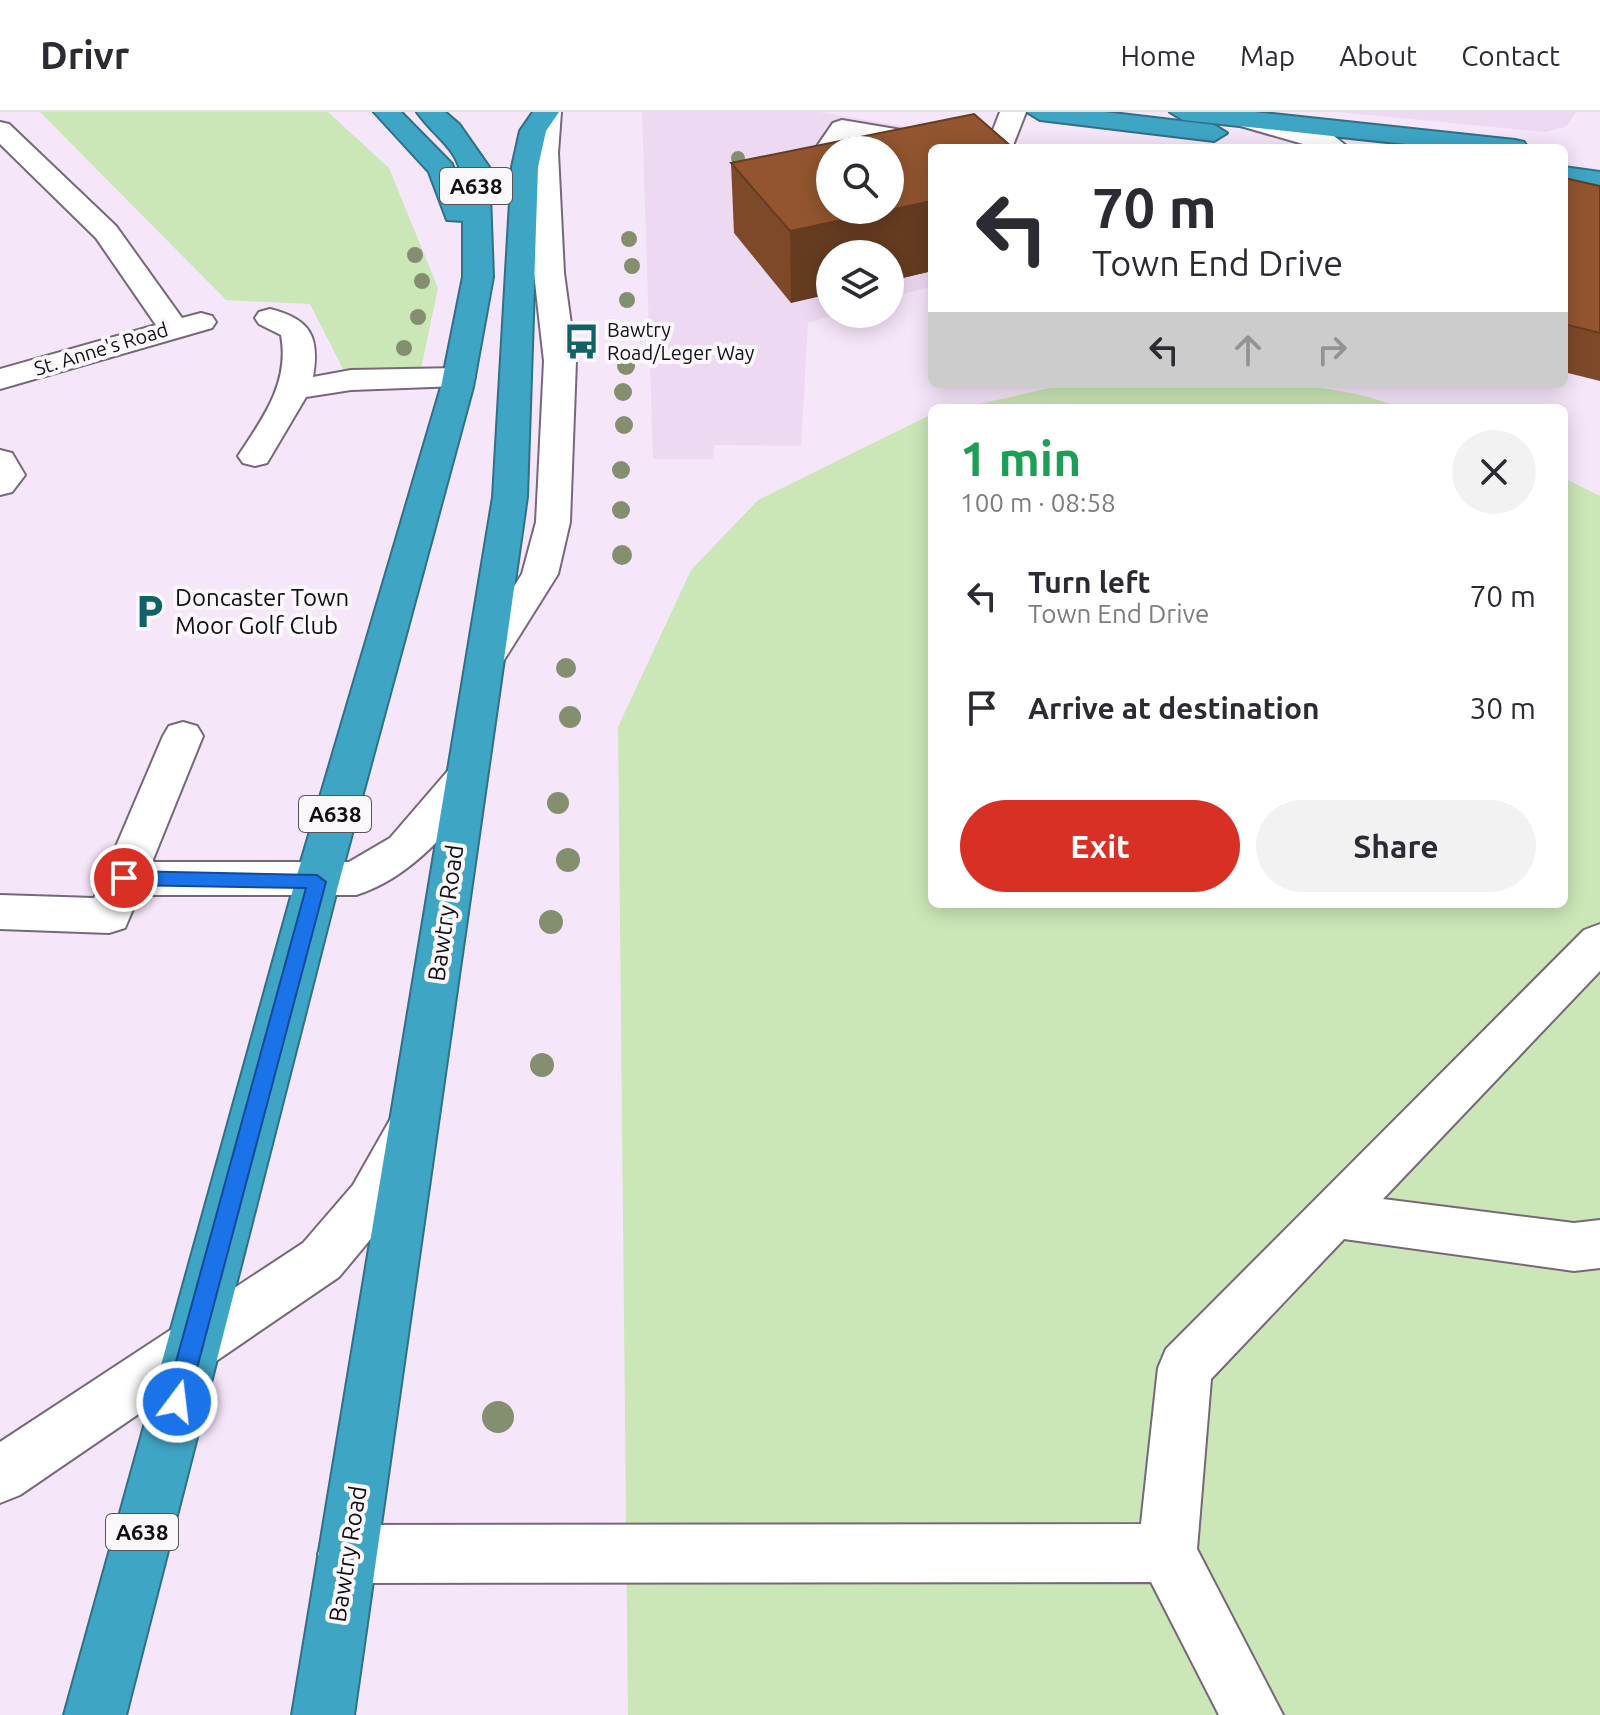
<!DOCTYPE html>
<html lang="en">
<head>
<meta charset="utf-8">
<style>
  :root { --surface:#fff; --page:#f2f2f3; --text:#2b2b33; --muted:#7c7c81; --line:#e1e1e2; --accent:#d93025 }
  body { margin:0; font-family:Ubuntu,sans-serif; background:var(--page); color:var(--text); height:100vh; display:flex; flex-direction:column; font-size:30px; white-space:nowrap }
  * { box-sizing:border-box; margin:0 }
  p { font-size:26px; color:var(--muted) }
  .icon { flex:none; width:44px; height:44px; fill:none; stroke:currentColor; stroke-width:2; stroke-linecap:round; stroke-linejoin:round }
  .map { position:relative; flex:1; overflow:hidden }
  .sheet { position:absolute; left:928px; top:292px; width:640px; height:504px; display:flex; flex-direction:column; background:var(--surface); border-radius:12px; box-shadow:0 4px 20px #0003 }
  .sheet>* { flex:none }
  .guide { position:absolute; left:928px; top:32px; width:640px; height:244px; border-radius:12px; box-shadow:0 4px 20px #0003; background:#fff; color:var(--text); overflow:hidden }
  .controls { position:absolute; left:816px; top:24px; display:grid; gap:16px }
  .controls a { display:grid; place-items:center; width:88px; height:88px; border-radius:50%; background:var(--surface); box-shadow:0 4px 20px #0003; font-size:40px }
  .pin { position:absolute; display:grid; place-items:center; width:68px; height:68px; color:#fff; margin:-34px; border:4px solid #fff; border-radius:50%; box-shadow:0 2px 8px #0007 }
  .me { position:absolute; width:88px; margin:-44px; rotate:15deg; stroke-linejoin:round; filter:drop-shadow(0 0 6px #0008) }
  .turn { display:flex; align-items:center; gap:28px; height:168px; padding:0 32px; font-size:36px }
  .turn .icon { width:104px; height:104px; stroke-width:2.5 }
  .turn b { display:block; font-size:56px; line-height:68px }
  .lanes { display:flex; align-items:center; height:76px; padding:0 32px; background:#0003; justify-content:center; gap:40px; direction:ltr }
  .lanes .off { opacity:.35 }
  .round { display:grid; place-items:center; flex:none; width:84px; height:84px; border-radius:42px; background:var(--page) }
  .overview { display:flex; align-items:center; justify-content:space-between; height:136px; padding:0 32px }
  h1 { font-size:48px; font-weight:700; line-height:60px; color:#1e9e55 }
  .cta { display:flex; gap:16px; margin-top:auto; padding:16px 32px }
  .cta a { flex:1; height:92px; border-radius:48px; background:var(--accent); color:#fff; font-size:32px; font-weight:700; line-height:92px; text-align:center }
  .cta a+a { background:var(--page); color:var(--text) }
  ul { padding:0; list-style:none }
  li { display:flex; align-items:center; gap:24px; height:112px; padding:0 32px }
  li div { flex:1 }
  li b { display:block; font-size:30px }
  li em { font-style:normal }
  header { display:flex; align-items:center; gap:48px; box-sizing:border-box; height:112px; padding:0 40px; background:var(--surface); border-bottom:2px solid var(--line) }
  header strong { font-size:38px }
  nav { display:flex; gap:44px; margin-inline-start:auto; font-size:28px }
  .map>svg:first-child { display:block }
  .built { fill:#eed9f3; fill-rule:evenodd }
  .green { fill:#cbe7b7 }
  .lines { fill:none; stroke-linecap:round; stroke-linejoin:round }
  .minor-casing { stroke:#766879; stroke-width:4 }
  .highway-casing { stroke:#307087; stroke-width:4 }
  .minor { fill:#fff; fill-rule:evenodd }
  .highway { fill:#3fa5c5; fill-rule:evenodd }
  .tree { fill:#848f70 }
  .wall { fill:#7e4928 }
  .shaded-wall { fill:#663c21 }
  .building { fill:#92552f; stroke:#663c21; stroke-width:2 }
  .route { fill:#1a73e8; stroke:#114b97; stroke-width:2 }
  .labels { text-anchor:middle; stroke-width:8; stroke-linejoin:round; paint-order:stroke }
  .far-poi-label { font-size:20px; fill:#130e15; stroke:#fbf8fc; text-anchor:start }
  .far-street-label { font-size:20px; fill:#130e15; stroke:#fbf8fc }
  .shield { fill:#fbf8fc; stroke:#59545a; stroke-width:2 }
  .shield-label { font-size:22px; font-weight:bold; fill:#130e15 }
  .poi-label { font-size:24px; fill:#130e15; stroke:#fbf8fc; text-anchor:start }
  .street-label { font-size:24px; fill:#130e15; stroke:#fbf8fc }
</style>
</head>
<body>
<header>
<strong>Drivr</strong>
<nav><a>Home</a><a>Map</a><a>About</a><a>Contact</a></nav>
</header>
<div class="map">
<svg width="1600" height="1603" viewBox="0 0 1600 1603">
  <rect width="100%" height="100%" fill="#f6e6fa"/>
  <g class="built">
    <path d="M 642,0 L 819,0 L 992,29 L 932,36 L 932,174 L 890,186 L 890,142 L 830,142 L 830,202 L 837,202 L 808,211 L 801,334 L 714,333 L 713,347 L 653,347 ZM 830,38 L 890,38 L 890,98 L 830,98 Z"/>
    <path d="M 1337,0 L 1576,0 L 1566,15 L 1544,20 Z"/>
  </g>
  <g class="green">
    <path d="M 40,0 L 328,0 L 389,56 L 438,176 L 421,257 L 343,257 L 310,192 L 226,188 Z"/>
    <path d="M 1123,272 C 1210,272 1320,263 1401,296 L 960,296 L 1055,275 Z"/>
    <path d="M 932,302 L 932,792 L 1564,792 L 1564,366 L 1600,384 L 1600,1603 L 628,1603 L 618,615 L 691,458 L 758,388 Z"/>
  </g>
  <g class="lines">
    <defs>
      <g id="minor">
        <path d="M 535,0 L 561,0 L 558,41 L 564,161 L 576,249 L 570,410 L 558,462 L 499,556 L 486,560 L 473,556 L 467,547 L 522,462 L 536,410 L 544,249 L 534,161 L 532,41 Z"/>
        <path d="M 1000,0 L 1026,0 L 1012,36 L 986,36 Z"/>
        <path d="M 1246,0 L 1334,24 L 1349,36 L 1317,36 L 1237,13 L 1233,8 L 1237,3 Z"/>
        <path d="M 842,8 L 961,28 L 970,30 L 974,36 L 932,36 L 932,39 L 849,25 L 841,38 L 830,38 L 830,54 L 822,66 L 830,65 L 830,81 L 803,82 L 793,69 L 833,11 Z"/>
        <path d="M 0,10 L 9,12 L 116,114 L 182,206 L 201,201 L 212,204 L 216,210 L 212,216 L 0,277 L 0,257 L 156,213 L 96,126 L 0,32 Z"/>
        <path d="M 270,197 C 310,207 320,224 313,265 L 351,258 L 459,256 L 470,258 L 475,265 L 470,272 L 459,274 L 351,278 L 306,285 L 267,351 L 255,354 L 243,351 L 238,344 C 263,306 290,270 281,223 L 259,212 L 255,206 L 259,200 Z"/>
        <path d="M 0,338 L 12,341 L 25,363 L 12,380 L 0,383 Z"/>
        <path d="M 183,610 L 197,614 L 203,624 L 152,750 L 349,750 L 390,726 L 452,654 L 466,649 L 480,654 L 486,664 C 458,713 411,766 356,783 L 139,783 L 125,816 L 109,821 L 0,817 L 0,783 L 94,786 L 163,624 L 169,614 Z"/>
        <path d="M 1600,812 L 1600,859 L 1383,1087 L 1574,1111 L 1600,1108 L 1600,1156 L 1574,1159 L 1344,1127 L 1211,1267 L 1197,1437 L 1283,1603 L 1219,1603 L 1151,1470 L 347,1471 L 326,1463 L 318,1442 L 326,1421 L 347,1413 L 1141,1412 L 1158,1256 L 1166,1237 L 1584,818 Z"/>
        <path d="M 408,1000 L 425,1006 L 433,1021 L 389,1105 L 339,1165 L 20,1383 L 0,1391 L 0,1330 L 303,1131 L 353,1073 L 391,1006 Z"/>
      </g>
      <g id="highway">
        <path d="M 374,0 L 401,0 L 452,52 L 463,79 C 462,36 439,31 417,0 L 445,0 L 459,12 L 489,55 L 493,165 L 473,275 L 339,770 L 126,1603 L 64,1603 L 295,770 L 441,275 L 463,165 L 463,109 L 447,108 L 429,60 Z"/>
        <path d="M 533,0 L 559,0 L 546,19 L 538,55 L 527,385 L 354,1603 L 292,1603 L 493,385 L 512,55 L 520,19 Z"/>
        <path d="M 1027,0 L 1104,0 L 1214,13 L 1227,21 L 1214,29 L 1040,8 Z"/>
        <path d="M 1170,0 L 1254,0 L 1515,28 L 1524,30 L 1528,36 L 1443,36 L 1183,8 Z"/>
        <path d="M 1564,55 L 1600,60 L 1600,76 L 1564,71 Z"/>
      </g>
    </defs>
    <use href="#minor" class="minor-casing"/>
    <use href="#highway" class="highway-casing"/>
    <use href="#minor" class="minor"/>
    <use href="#highway" class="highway"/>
  </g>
  <g class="tree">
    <circle cx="738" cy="46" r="7"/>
    <circle cx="629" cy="127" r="8"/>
    <circle cx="415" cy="143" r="8"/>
    <circle cx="632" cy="154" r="8"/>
    <circle cx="422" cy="169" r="8"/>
    <circle cx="627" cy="188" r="8"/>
    <circle cx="418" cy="205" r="8"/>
    <circle cx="627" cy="220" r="8"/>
    <circle cx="404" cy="236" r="8"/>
    <circle cx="626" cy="254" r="9"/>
    <circle cx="623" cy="280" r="9"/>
    <circle cx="624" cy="313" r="9"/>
    <circle cx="621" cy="358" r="9"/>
    <circle cx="621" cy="398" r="9"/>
    <circle cx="622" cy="443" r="10"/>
    <circle cx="566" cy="556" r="10"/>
    <circle cx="570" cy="605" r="11"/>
    <circle cx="558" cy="691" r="11"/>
    <circle cx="568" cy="748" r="12"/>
    <circle cx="551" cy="810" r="12"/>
    <circle cx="542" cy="953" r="12"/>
    <circle cx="498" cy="1305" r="16"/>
  </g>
  <g class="wall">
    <path d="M 731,51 L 932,159 L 890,169 L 890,142 L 791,191 L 734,121 Z"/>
    <path d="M 1564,66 L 1600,74 L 1600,269 L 1564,260 Z"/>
  </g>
  <path class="shaded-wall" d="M 932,89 L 932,159 L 890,169 L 890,142 L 830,142 L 830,182 L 791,191 L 790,119 Z"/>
  <g class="building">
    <path d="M 974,2 L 1013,36 L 932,36 L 932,89 L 890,98 L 890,38 L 830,38 L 830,98 L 889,98 L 790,119 L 731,51 Z"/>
    <path d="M 1564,66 L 1600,74 L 1600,221 L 1564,212 Z"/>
  </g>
  <path class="route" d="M 124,759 L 317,763 L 326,770 L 188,1290 L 185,1298 L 177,1301 L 169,1298 L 165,1290 L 306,776 L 124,773 L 115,766 Z"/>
  <defs>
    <symbol id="bus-bare" viewBox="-9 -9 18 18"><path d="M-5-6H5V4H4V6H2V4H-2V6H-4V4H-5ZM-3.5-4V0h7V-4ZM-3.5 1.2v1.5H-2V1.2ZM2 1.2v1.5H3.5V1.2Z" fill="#116266" stroke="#fbf8fc" stroke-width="2.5" paint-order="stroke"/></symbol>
    <symbol id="parking-bare" viewBox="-9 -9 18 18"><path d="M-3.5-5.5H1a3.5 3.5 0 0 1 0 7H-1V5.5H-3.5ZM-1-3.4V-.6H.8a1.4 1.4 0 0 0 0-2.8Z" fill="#116266" stroke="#fbf8fc" stroke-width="2.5" paint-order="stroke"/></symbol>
  </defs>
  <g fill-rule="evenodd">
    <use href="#bus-bare" x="556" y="204" width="51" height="51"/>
    <use href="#parking-bare" x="124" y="474" width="51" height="51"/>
  </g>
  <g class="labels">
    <g class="far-poi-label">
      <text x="607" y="225">Bawtry<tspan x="607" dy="23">Road/Leger Way</tspan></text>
    </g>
    <g class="far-street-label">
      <text transform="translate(101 237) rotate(-17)" y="7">St. Anne's Road</text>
    </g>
    <g class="shield">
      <rect x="440" y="56" width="72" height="36" rx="6"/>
      <rect x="299" y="684" width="72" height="36" rx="6"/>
      <rect x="106" y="1402" width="72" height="36" rx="6"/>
    </g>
    <g class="shield-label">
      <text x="476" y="82">A638</text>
      <text x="335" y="710">A638</text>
      <text x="142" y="1428">A638</text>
    </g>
    <g class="poi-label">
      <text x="175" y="494">Doncaster Town<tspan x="175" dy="28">Moor Golf Club</tspan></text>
    </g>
    <g class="street-label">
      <text transform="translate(446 801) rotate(-82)" y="8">Bawtry Road</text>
      <text transform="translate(348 1442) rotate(-81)" y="8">Bawtry Road</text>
    </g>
  </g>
</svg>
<div class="controls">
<a><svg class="icon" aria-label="search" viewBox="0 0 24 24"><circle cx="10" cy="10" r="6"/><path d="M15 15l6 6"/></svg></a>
<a><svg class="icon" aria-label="layers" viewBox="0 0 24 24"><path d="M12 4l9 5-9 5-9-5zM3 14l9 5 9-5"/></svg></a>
</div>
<div class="pin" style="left:124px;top:766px;background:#d93025"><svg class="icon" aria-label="arrive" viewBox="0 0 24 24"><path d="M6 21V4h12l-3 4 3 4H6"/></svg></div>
<svg class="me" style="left:177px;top:1290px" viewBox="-20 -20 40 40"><circle r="17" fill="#1a73e8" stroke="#fff" stroke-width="3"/><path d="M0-11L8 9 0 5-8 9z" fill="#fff"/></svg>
<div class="guide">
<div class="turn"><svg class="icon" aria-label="left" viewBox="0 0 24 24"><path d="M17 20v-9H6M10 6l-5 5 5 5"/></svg><div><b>70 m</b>Town End Drive</div></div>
<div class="lanes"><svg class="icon" aria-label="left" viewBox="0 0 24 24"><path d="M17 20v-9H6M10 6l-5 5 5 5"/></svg><svg class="icon off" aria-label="ahead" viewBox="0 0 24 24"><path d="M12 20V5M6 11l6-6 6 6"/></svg><svg class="icon off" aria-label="right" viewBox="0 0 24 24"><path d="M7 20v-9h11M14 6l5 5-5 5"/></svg></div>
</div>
<section class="sheet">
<div class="overview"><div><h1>1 min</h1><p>100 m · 08:58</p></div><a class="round"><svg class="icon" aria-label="close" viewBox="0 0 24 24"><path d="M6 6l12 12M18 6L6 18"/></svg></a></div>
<ul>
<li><svg class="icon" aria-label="left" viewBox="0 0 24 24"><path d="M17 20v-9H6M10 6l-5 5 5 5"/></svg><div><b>Turn left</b><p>Town End Drive</p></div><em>70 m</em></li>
<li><svg class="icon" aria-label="arrive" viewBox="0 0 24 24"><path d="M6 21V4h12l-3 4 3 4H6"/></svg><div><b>Arrive at destination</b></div><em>30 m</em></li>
</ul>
<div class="cta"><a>Exit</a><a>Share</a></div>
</section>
</div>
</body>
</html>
